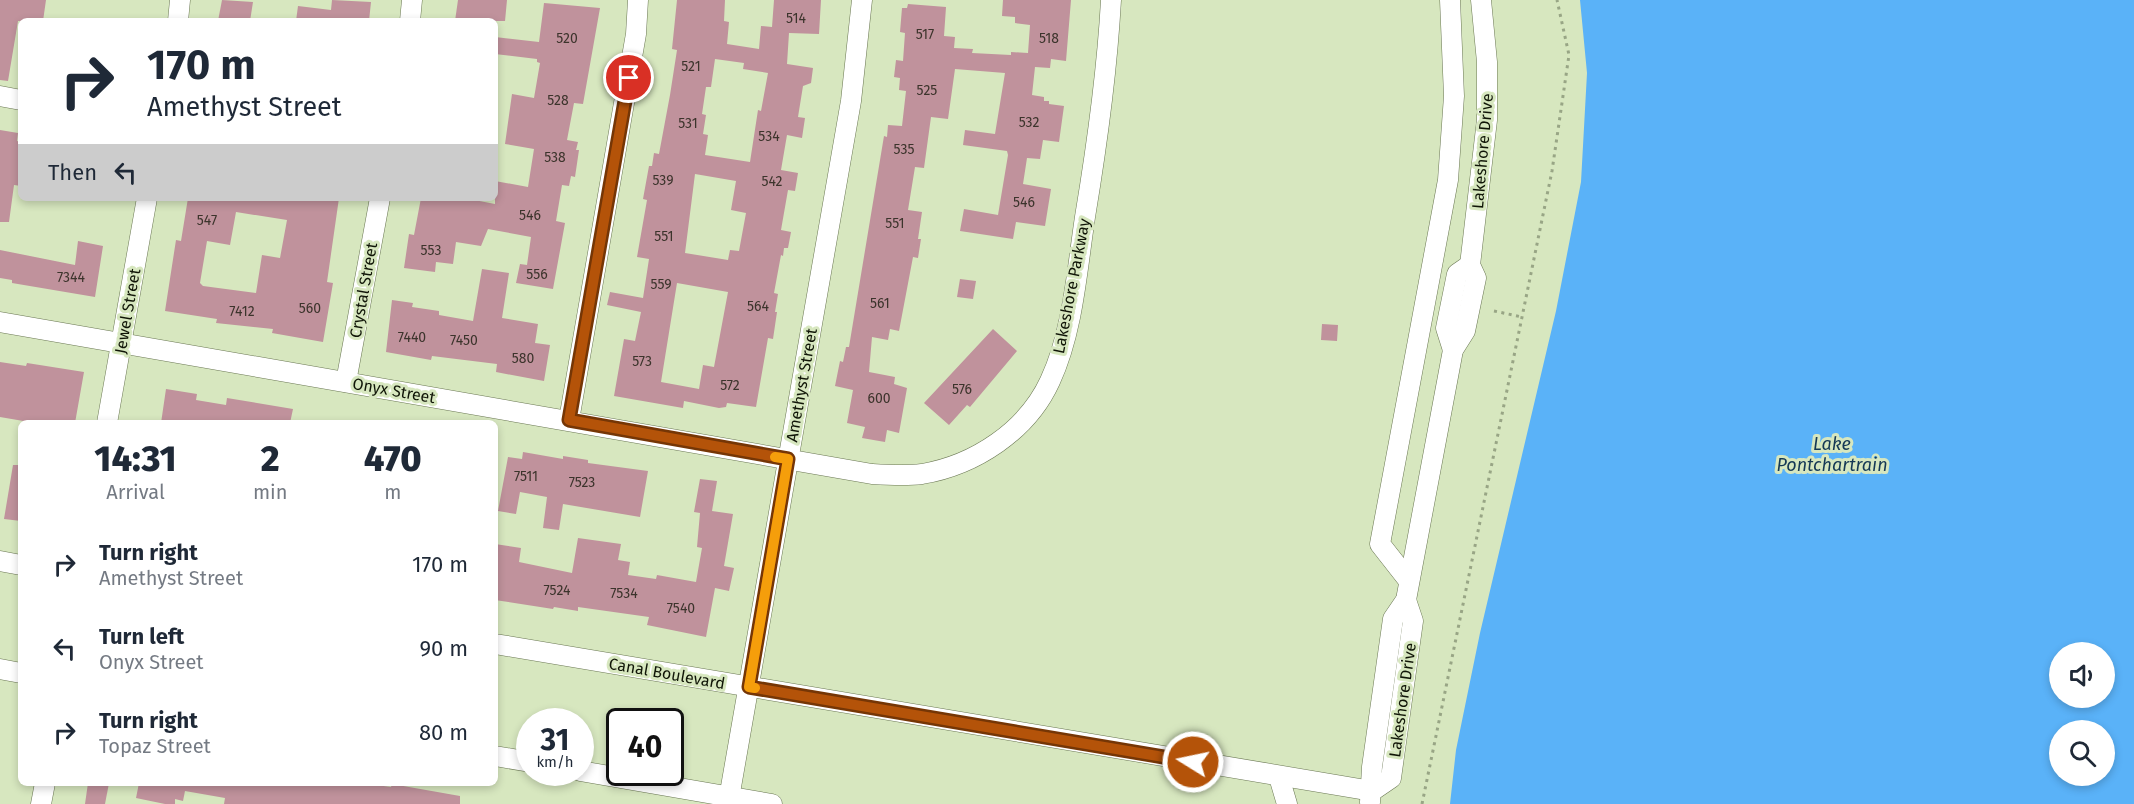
<!DOCTYPE html>
<html lang="en">
<head>
<meta charset="utf-8">
<style>
  :root { --surface:#fff; --page:#f2f2f3; --text:#1f2937; --muted:#747a83 }
  body { margin:0; font-family:"Fira Sans",sans-serif; background:var(--page); color:var(--text); height:100vh; display:flex; flex-direction:column; font-size:22px; white-space:nowrap }
  * { box-sizing:border-box; margin:0 }
  p { font-size:20px; color:var(--muted) }
  .icon { flex:none; width:33px; height:33px; fill:none; stroke:currentColor; stroke-width:2; stroke-linecap:round; stroke-linejoin:round }
  .map { position:relative; flex:1; overflow:hidden }
  .details { position:absolute; left:18px; top:420px; width:480px; height:366px; display:flex; flex-direction:column; background:var(--surface); border-radius:9px; box-shadow:0 3px 9px #0003 }
  .details>* { flex:none }
  .top-card { position:absolute; left:18px; top:18px; width:480px; height:183px; border-radius:9px; box-shadow:0 3px 9px #0003; background:#fff; color:var(--text); overflow:hidden }
  .controls { position:absolute; left:2049px; top:642px; display:grid; gap:12px }
  .controls a { display:grid; place-items:center; width:66px; height:66px; border-radius:50%; background:var(--surface); box-shadow:0 3px 9px #0003; font-size:30px }
  .speed { position:absolute; left:516px; top:708px; display:flex; gap:12px; font-size:30px; font-weight:700; text-align:center }
  .speed>* { display:grid; place-content:center; width:78px; height:78px; border-radius:50%; background:var(--surface); box-shadow:0 3px 9px #0003; line-height:1 }
  .speed small { font-size:15px; font-weight:400 }
  .speed .limit { border:3px solid #111; border-radius:9px; background:#fff; color:#111 }
  .pin { position:absolute; display:grid; place-items:center; width:51px; height:51px; color:#fff; margin:-26px; border:3px solid #fff; border-radius:50%; box-shadow:0 2px 6px #0007 }
  .me { position:absolute; width:66px; margin:-33px; rotate:280deg; stroke-linejoin:round; filter:drop-shadow(0 0 4px #0008) }
  .turn { display:flex; align-items:center; gap:21px; height:126px; padding:0 30px; font-size:27px }
  .turn .icon { width:78px; height:78px; stroke-width:2.5 }
  .turn b { display:block; font-size:42px; line-height:51px }
  .then { display:flex; align-items:center; height:57px; padding:0 30px; background:#0003; gap:12px; font-size:22px }
  .eta { display:flex; justify-content:space-evenly; align-items:center; height:102px; text-align:center }
  .eta b { font-size:36px; font-weight:800; line-height:42px }
  ul { padding:0; list-style:none }
  li { display:flex; align-items:center; gap:18px; height:84px; padding:0 30px }
  li div { flex:1 }
  li b { display:block; font-size:22px }
  li em { font-style:normal }
  .map>svg:first-child { display:block }
  .water { fill:#5ab2f8; fill-rule:evenodd }
  .building { fill:#c0929c; fill-rule:evenodd }
  .lines { fill:none; stroke-linecap:round; stroke-linejoin:round }
  .minor-casing { stroke:#6a7753; stroke-width:21 }
  .path { stroke:#98a585; stroke-width:3; stroke-dasharray:3 4.5; stroke-linecap:butt }
  .minor { stroke:#fff; stroke-width:20 }
  .route-casing { stroke:#753606; stroke-width:15 }
  .route { stroke:#b45309; stroke-width:10 }
  .slow { stroke:#f59e0b; stroke-width:10 }
  .labels { text-anchor:middle; stroke-width:6; stroke-linejoin:round; paint-order:stroke }
  .number-label { font-size:14px; fill:#3c342c }
  .street-label { font-size:16px; fill:#101507; stroke:#d7e7bf }
  .water-label { font-size:18px; font-style:italic; fill:#143855; stroke:#d7e7bf }
</style>
</head>
<body>
<div class="map">
<svg width="2134" height="804" viewBox="0 0 2134 804">
  <rect width="100%" height="100%" fill="#d7e7bf"/>
  <path class="water" d="M 1580,0 L 2134,0 L 2134,804 L 1450,804 L 1456,750 L 1480,633 L 1556,311 L 1581,182 L 1587,73 ZM 2060,652 L 2104,652 L 2104,698 L 2060,698 ZM 2060,730 L 2104,730 L 2104,776 L 2060,776 Z"/>
  <g class="building">
    <path d="M 0,0 L 46,0 L 43,21 L 18,21 L 8,81 L 0,80 Z"/>
    <path d="M 222,0 L 253,2 L 250,21 L 218,21 Z"/>
    <path d="M 332,0 L 371,2 L 369,21 L 296,21 L 298,6 L 331,10 Z"/>
    <path d="M 458,0 L 507,0 L 505,21 L 455,21 Z"/>
    <path d="M 677,0 L 725,0 L 724,21 L 729,22 L 727,44 L 759,49 L 761,26 L 772,27 L 774,0 L 821,0 L 819,34 L 789,33 L 787,64 L 813,68 L 811,83 L 803,86 L 798,117 L 805,118 L 802,138 L 787,135 L 781,170 L 798,173 L 795,191 L 788,190 L 781,230 L 791,232 L 788,248 L 784,248 L 783,256 L 781,255 L 774,293 L 778,294 L 775,312 L 777,312 L 773,339 L 768,338 L 756,407 L 727,403 L 726,407 L 719,408 L 684,401 L 683,408 L 614,396 L 624,339 L 635,341 L 641,312 L 607,305 L 610,292 L 643,298 L 649,259 L 637,257 L 647,200 L 643,199 L 649,166 L 652,166 L 654,153 L 659,154 L 670,95 L 677,50 L 672,49 ZM 715,59 L 744,63 L 743,69 L 768,73 L 761,111 L 758,110 L 750,162 L 705,155 L 708,135 L 703,134 L 706,115 L 702,114 L 706,87 L 711,87 ZM 695,174 L 736,181 L 731,210 L 746,213 L 739,251 L 730,250 L 728,260 L 685,253 ZM 677,283 L 728,292 L 714,367 L 703,365 L 699,389 L 661,382 Z"/>
    <path d="M 1003,0 L 1071,0 L 1066,61 L 1051,59 L 1050,68 L 1035,67 L 1032,95 L 1044,97 L 1044,101 L 1049,101 L 1049,104 L 1064,106 L 1059,142 L 1043,140 L 1040,159 L 1027,158 L 1023,184 L 1051,189 L 1045,226 L 1016,222 L 1013,239 L 960,231 L 964,209 L 998,215 L 1008,155 L 1007,151 L 963,145 L 965,130 L 995,134 L 1005,73 L 955,69 L 948,119 L 931,117 L 924,168 L 915,167 L 908,210 L 922,212 L 918,239 L 921,239 L 918,258 L 913,257 L 899,331 L 890,329 L 888,340 L 872,337 L 869,372 L 895,377 L 894,384 L 907,388 L 899,433 L 887,430 L 885,442 L 862,438 L 865,427 L 847,423 L 853,390 L 835,386 L 840,361 L 843,362 L 846,347 L 849,347 L 884,136 L 887,137 L 888,125 L 902,126 L 906,91 L 899,90 L 900,78 L 894,77 L 896,60 L 903,61 L 905,33 L 900,32 L 902,8 L 907,8 L 908,4 L 946,7 L 944,36 L 955,37 L 954,48 L 973,49 L 972,53 L 1011,55 L 1011,52 L 1028,53 L 1030,25 L 1015,23 L 1015,17 L 1002,16 Z"/>
    <path d="M 544,3 L 600,8 L 583,104 L 574,103 L 567,140 L 578,142 L 576,150 L 579,150 L 575,177 L 571,176 L 569,186 L 562,185 L 556,221 L 565,223 L 553,289 L 516,283 L 520,264 L 527,265 L 531,237 L 488,229 L 481,246 L 456,242 L 453,264 L 436,262 L 435,272 L 404,268 L 409,234 L 414,235 L 421,198 L 464,198 L 495,204 L 495,181 L 528,187 L 534,149 L 505,144 L 512,94 L 534,98 L 540,63 L 537,62 L 537,59 L 495,54 L 495,37 L 539,42 Z"/>
    <path d="M 0,130 L 18,133 L 17,141 L 21,142 L 21,186 L 14,185 L 9,222 L 0,222 Z"/>
    <path d="M 188,198 L 339,198 L 327,282 L 333,283 L 323,342 L 272,333 L 273,329 L 216,323 L 217,319 L 165,311 L 176,240 L 181,241 ZM 236,212 L 287,220 L 280,258 L 262,255 L 256,293 L 203,286 L 200,283 L 207,241 L 230,245 Z"/>
    <path d="M 78,241 L 103,246 L 95,297 L 12,283 L 12,280 L 0,278 L 0,250 L 75,265 Z"/>
    <path d="M 482,269 L 509,273 L 502,318 L 538,324 L 535,343 L 550,345 L 544,381 L 496,372 L 497,364 L 432,356 L 431,360 L 386,352 L 392,300 L 413,303 L 412,307 L 439,311 L 439,315 L 473,321 Z"/>
    <path d="M 960,279 L 976,281 L 973,299 L 957,297 Z"/>
    <path d="M 1322,324 L 1338,325 L 1337,341 L 1321,340 Z"/>
    <path d="M 993,329 L 1017,351 L 970,407 L 967,405 L 949,425 L 924,403 Z"/>
    <path d="M 0,362 L 26,366 L 27,363 L 84,372 L 75,423 L 35,423 L 0,417 Z"/>
    <path d="M 166,389 L 197,394 L 196,400 L 226,405 L 227,398 L 293,409 L 290,423 L 161,423 Z"/>
    <path d="M 523,452 L 563,459 L 563,456 L 588,460 L 588,463 L 648,471 L 640,517 L 563,504 L 559,530 L 543,528 L 547,497 L 520,492 L 516,514 L 498,511 L 508,457 L 522,459 Z"/>
    <path d="M 13,465 L 21,465 L 21,521 L 4,519 Z"/>
    <path d="M 700,479 L 717,481 L 712,511 L 733,514 L 724,566 L 734,568 L 729,591 L 715,588 L 706,637 L 647,625 L 649,617 L 578,607 L 578,611 L 554,607 L 553,609 L 495,600 L 495,544 L 521,548 L 519,562 L 572,573 L 578,538 L 621,544 L 618,560 L 630,562 L 628,575 L 656,579 L 657,575 L 696,582 L 702,548 L 697,547 L 700,513 L 694,512 Z"/>
    <path d="M 88,783 L 109,783 L 105,804 L 85,804 Z"/>
    <path d="M 139,783 L 361,783 L 391,787 L 392,784 L 460,796 L 460,804 L 224,804 L 225,798 L 185,791 L 183,801 L 175,799 L 175,804 L 165,804 L 136,798 Z"/>
  </g>
  <g class="lines">
    <defs>
      <g id="minor">
        <path d="M 178,21 L 180,0"/>
        <path d="M 410,21 L 412,0"/>
        <path d="M 0,96 L 21,100"/>
        <path d="M 0,322 L 872,474 C 889,475 906,476 922,474 C 975,465 1027,431 1050,381 C 1073,332 1077,270 1085,217 C 1097,145 1107,73 1111,0"/>
        <path d="M 1453,350 L 1446,328 L 1457,274 L 1470,265"/>
        <path d="M 346,382 L 380,198"/>
        <path d="M 569,420 L 636,34 L 638,0"/>
        <path d="M 107,423 L 147,198"/>
        <path d="M 0,561 L 21,565"/>
        <path d="M 1409,581 L 1380,544 L 1448,180 L 1454,96 L 1450,0"/>
        <path d="M 495,644 L 1372,791"/>
        <path d="M 0,669 L 21,673"/>
        <path d="M 495,756 L 530,762"/>
        <path d="M 580,771 L 772,804"/>
        <path d="M 1279,777 L 1287,804"/>
        <path d="M 1372,791 L 1391,778 L 1413,621 L 1406,600"/>
        <path d="M 1370,802 L 1372,767 L 1393,619 L 1406,600 L 1453,350 L 1465,331 L 1476,278 L 1470,265 L 1487,120 L 1487,62 L 1481,0"/>
        <path d="M 41,804 L 45,783"/>
        <path d="M 728,804 L 851,101 L 862,0"/>
      </g>
    </defs>
    <use href="#minor" class="minor-casing"/>
    <g class="path">
      <path d="M 1494,311 L 1522,317"/>
      <path d="M 1422,804 L 1552,171 L 1569,55 L 1557,0"/>
    </g>
    <use href="#minor" class="minor"/>
  </g>
  <g class="lines">
    <defs>
      <path id="route" d="M 629,78 L 569,420 L 788,459 L 749,687 L 1193,762"/>
    </defs>
    <use href="#route" class="route-casing"/>
    <use href="#route" class="route"/>
    <path class="slow" d="M 755,688 L 749,687 L 788,459 L 775,457"/>
  </g>
  <g class="labels">
    <g class="number-label">
      <text x="796" y="23">514</text>
      <text x="925" y="39">517</text>
      <text x="567" y="43">520</text>
      <text x="1049" y="43">518</text>
      <text x="691" y="71">521</text>
      <text x="927" y="95">525</text>
      <text x="558" y="105">528</text>
      <text x="1029" y="127">532</text>
      <text x="688" y="128">531</text>
      <text x="769" y="141">534</text>
      <text x="904" y="154">535</text>
      <text x="555" y="162">538</text>
      <text x="663" y="185">539</text>
      <text x="772" y="186">542</text>
      <text x="1024" y="207">546</text>
      <text x="530" y="220">546</text>
      <text x="207" y="225">547</text>
      <text x="895" y="228">551</text>
      <text x="664" y="241">551</text>
      <text x="431" y="255">553</text>
      <text x="537" y="279">556</text>
      <text x="71" y="282">7344</text>
      <text x="661" y="289">559</text>
      <text x="880" y="308">561</text>
      <text x="758" y="311">564</text>
      <text x="310" y="313">560</text>
      <text x="242" y="316">7412</text>
      <text x="412" y="342">7440</text>
      <text x="464" y="345">7450</text>
      <text x="523" y="363">580</text>
      <text x="642" y="366">573</text>
      <text x="730" y="390">572</text>
      <text x="962" y="394">576</text>
      <text x="879" y="403">600</text>
      <text x="526" y="481">7511</text>
      <text x="582" y="487">7523</text>
      <text x="557" y="595">7524</text>
      <text x="624" y="598">7534</text>
      <text x="681" y="613">7540</text>
    </g>
    <g class="street-label">
      <text transform="translate(1482 151) rotate(-85)" y="6">Lakeshore Drive</text>
      <text transform="translate(1071 286) rotate(-79)" y="6">Lakeshore Parkway</text>
      <text transform="translate(363 290) rotate(-80)" y="6">Crystal Street</text>
      <text transform="translate(127 311) rotate(-80)" y="6">Jewel Street</text>
      <text transform="translate(801 385) rotate(-80)" y="6">Amethyst Street</text>
      <text transform="translate(394 390) rotate(10)" y="6">Onyx Street</text>
      <text transform="translate(667 673) rotate(10)" y="6">Canal Boulevard</text>
      <text transform="translate(1402 700) rotate(-82)" y="6">Lakeshore Drive</text>
    </g>
    <g class="water-label">
      <text x="1832" y="450">Lake<tspan x="1832" dy="21">Pontchartrain</tspan></text>
    </g>
  </g>
</svg>
<div class="controls">
<a><svg class="icon" aria-label="sound" viewBox="0 0 24 24"><path d="M4 9h4l5-4v14l-5-4H4zM17 9q2 3 0 6"/></svg></a>
<a><svg class="icon" aria-label="search" viewBox="0 0 24 24"><circle cx="10" cy="10" r="6"/><path d="M15 15l6 6"/></svg></a>
</div>
<div class="speed"><div>31<small>km/h</small></div><div class="limit">40</div></div>
<div class="pin" style="left:629px;top:78px;background:#d93025"><svg class="icon" aria-label="arrive" viewBox="0 0 24 24"><path d="M6 21V4h12l-3 4 3 4H6"/></svg></div>
<svg class="me" style="left:1193px;top:762px" viewBox="-20 -20 40 40"><circle r="17" fill="#b45309" stroke="#fff" stroke-width="3"/><path d="M0-11L8 9 0 5-8 9z" fill="#fff"/></svg>
<div class="top-card">
<div class="turn"><svg class="icon" aria-label="right" viewBox="0 0 24 24"><path d="M7 20v-9h11M14 6l5 5-5 5"/></svg><div><b>170 m</b>Amethyst Street</div></div>
<div class="then">Then<svg class="icon" aria-label="left" viewBox="0 0 24 24"><path d="M17 20v-9H6M10 6l-5 5 5 5"/></svg></div>
</div>
<section class="details">
<div class="eta">
<div><b>14:31</b><p>Arrival</p></div>
<div><b>2</b><p>min</p></div>
<div><b>470</b><p>m</p></div>
</div>
<ul>
<li><svg class="icon" aria-label="right" viewBox="0 0 24 24"><path d="M7 20v-9h11M14 6l5 5-5 5"/></svg><div><b>Turn right</b><p>Amethyst Street</p></div><em>170 m</em></li>
<li><svg class="icon" aria-label="left" viewBox="0 0 24 24"><path d="M17 20v-9H6M10 6l-5 5 5 5"/></svg><div><b>Turn left</b><p>Onyx Street</p></div><em>90 m</em></li>
<li><svg class="icon" aria-label="right" viewBox="0 0 24 24"><path d="M7 20v-9h11M14 6l5 5-5 5"/></svg><div><b>Turn right</b><p>Topaz Street</p></div><em>80 m</em></li>
</ul>
</section>
</div>
</body>
</html>
